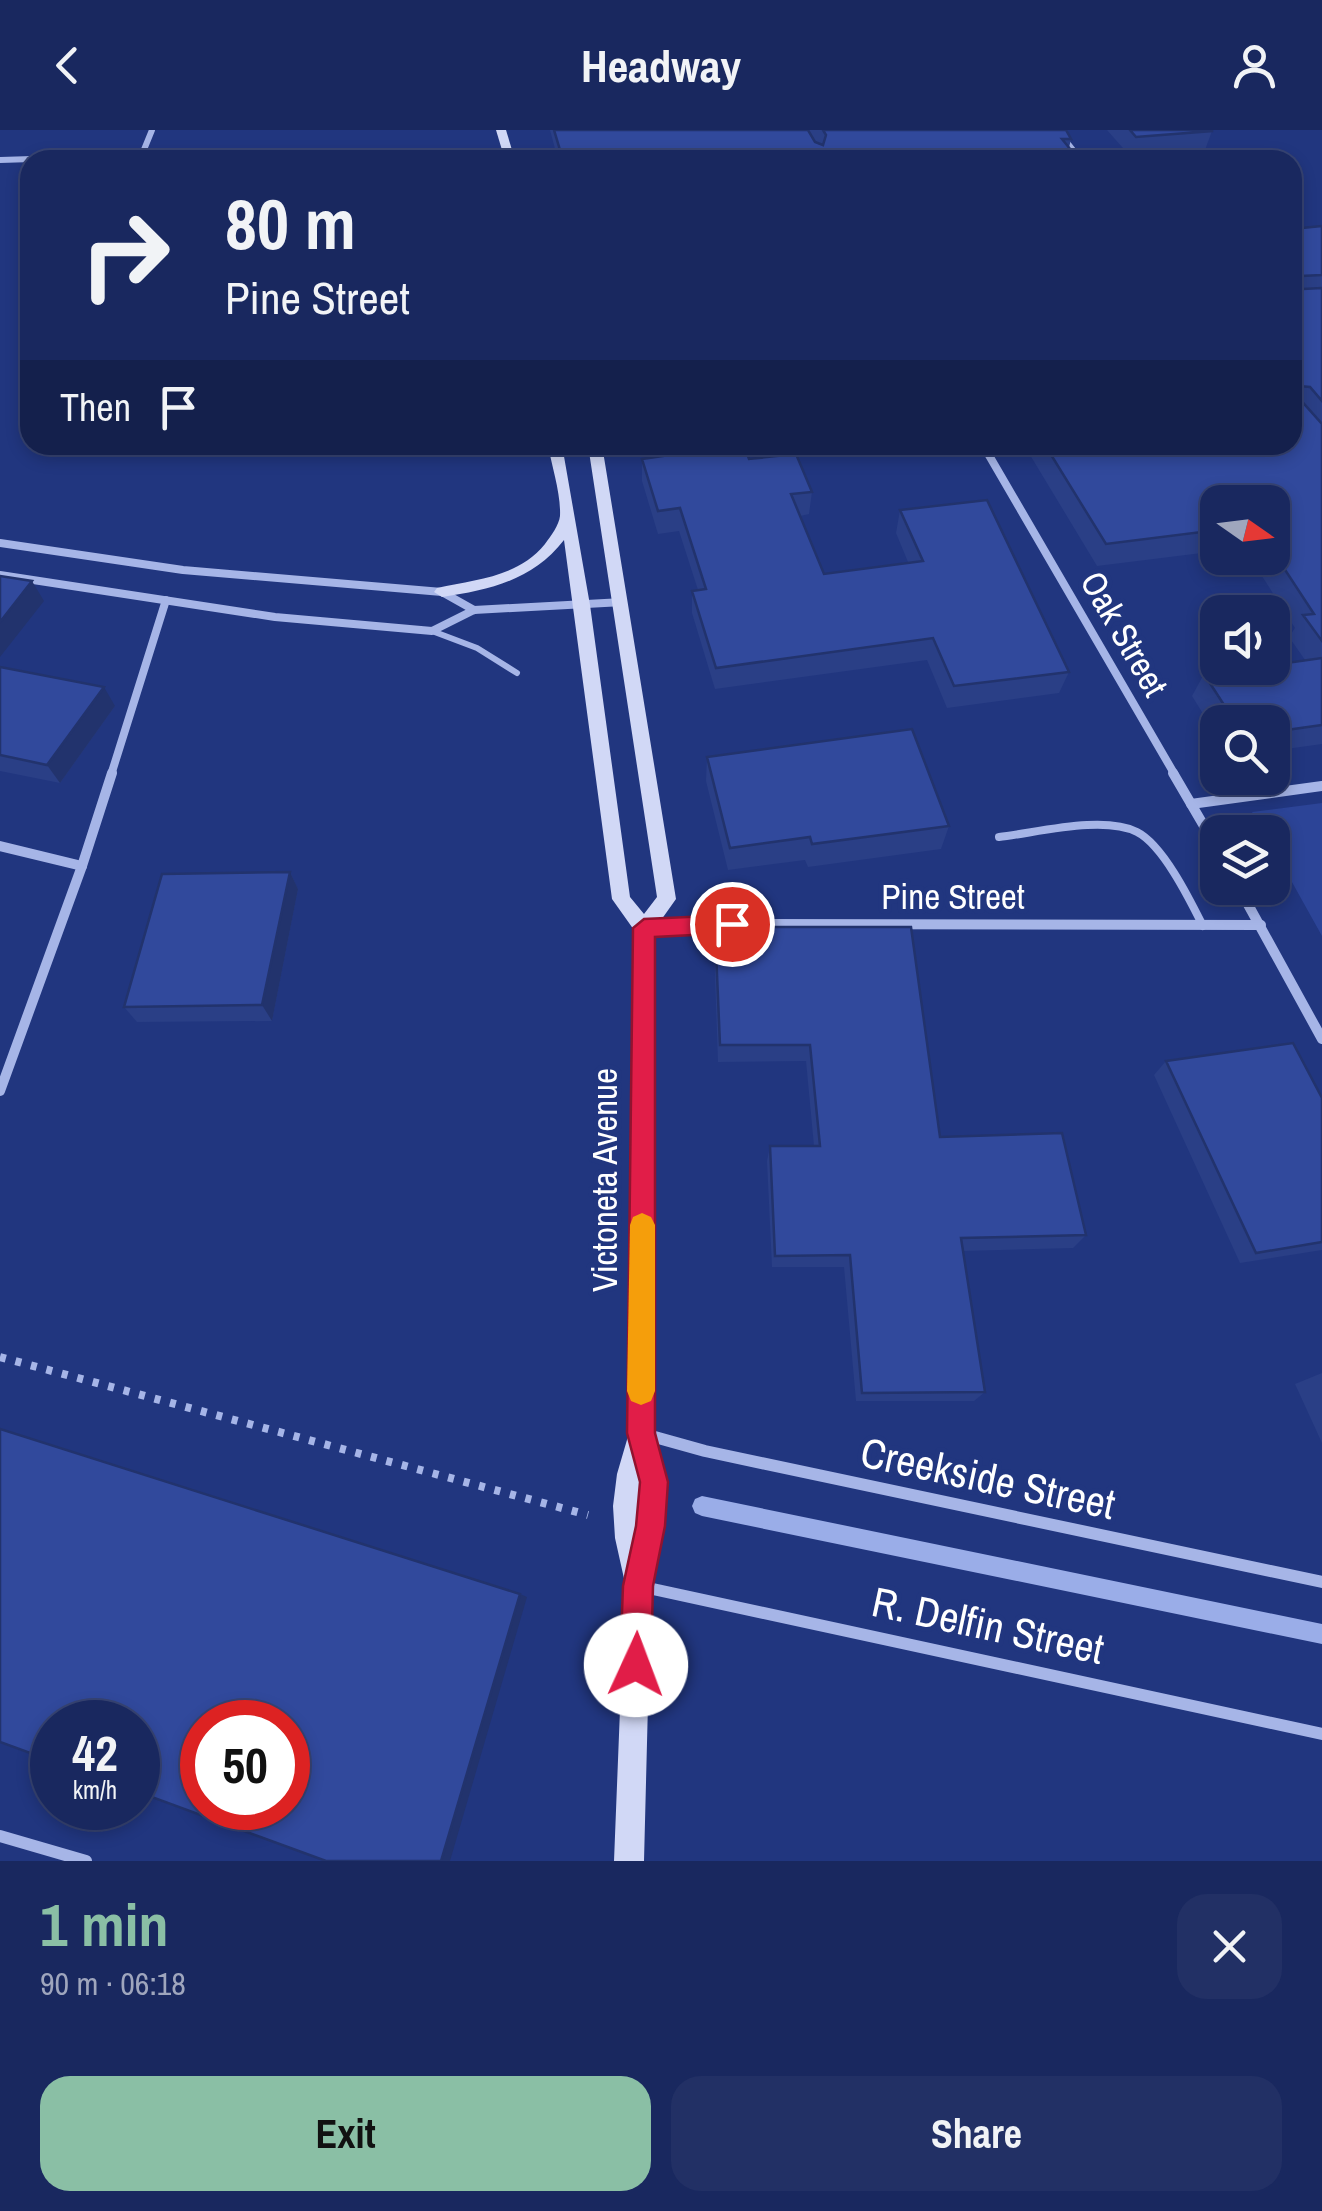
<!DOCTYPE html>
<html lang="en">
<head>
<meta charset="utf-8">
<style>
  :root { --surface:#19285f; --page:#223065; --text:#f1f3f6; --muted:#9fa6bd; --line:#374474; --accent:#8abfa5 }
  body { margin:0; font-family:"Archivo Narrow",sans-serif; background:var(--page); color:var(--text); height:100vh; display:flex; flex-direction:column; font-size:38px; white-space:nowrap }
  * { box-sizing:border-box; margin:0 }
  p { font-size:32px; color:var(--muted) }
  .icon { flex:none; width:55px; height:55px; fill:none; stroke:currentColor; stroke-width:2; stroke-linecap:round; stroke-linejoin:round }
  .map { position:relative; height:1731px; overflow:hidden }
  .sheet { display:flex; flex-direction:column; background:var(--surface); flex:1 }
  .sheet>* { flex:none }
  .banner { position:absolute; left:20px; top:20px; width:1282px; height:305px; border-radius:30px; box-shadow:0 5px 15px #0003,0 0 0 2px var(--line); background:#19285f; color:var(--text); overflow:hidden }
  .needle { width:65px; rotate:104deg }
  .fabs { position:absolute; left:1200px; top:355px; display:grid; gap:20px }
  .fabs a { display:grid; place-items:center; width:90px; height:90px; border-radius:20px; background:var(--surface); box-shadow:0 5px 15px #0003,0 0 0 2px var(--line); font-size:50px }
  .speed { position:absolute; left:30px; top:1570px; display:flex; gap:20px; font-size:50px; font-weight:700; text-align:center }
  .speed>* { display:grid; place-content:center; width:130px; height:130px; border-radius:50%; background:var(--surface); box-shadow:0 5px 15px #0003,0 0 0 2px var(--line); line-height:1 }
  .speed small { font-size:25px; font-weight:400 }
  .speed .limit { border:15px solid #d22; background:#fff; color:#111 }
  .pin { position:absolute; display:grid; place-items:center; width:85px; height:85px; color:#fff; margin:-42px; border:5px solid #fff; border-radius:50%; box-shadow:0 2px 10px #0007 }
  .me { position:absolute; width:110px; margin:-55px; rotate:2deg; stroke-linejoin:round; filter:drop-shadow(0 0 8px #0008) }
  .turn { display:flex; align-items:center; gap:35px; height:210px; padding:0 40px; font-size:45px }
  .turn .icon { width:130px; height:130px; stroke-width:2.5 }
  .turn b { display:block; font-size:70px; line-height:85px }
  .then { display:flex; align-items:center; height:95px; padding:0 40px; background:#0003; gap:20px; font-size:38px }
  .round { display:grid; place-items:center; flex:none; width:105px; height:105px; border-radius:30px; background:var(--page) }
  .summary { display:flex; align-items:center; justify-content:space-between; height:170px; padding:0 40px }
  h1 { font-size:60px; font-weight:800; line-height:75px; color:var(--accent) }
  .cta { display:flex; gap:20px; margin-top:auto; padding:20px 40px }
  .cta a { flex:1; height:115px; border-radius:30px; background:var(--accent); color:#111; font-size:40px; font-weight:800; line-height:115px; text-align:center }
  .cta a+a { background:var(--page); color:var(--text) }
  header { display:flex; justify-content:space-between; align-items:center; height:130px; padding:0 40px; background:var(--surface); font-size:45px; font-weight:800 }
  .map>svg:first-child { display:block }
  .green { fill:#2c4497 }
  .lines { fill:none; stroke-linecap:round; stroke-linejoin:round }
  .stream { fill:#9aade8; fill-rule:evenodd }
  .path { stroke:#a6b5e7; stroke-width:8; stroke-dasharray:6 10; stroke-linecap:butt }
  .lane-far1 { stroke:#a6b5e7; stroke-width:6 }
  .lane { stroke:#a6b5e7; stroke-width:8 }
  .street-far3 { stroke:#a6b5e7; stroke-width:6 }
  .street-far2 { stroke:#a6b5e7; stroke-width:8 }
  .street-far1 { stroke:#a6b5e7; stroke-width:10 }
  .street { stroke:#a6b5e7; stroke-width:12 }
  .secondary { fill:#d1d8f6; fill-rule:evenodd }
  .wall { fill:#2a3f86 }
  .shaded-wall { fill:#22336d }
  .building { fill:#31499c; stroke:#22336d; stroke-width:2.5; fill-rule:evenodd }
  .route { fill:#e11d48; stroke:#92132f; stroke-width:2.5 }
  .slow { fill:#f59e0b }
  .labels { text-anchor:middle; stroke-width:10; stroke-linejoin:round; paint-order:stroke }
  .street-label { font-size:35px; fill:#fff; stroke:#21367f }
  .near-street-label { font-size:42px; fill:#fff; stroke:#21367f }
</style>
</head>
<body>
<header><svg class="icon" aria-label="back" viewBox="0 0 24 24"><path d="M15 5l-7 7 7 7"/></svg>Headway<svg class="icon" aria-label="person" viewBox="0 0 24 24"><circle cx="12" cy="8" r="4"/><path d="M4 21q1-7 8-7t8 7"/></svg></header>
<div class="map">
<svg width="1322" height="1731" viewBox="0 0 1322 1731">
  <rect width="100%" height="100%" fill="#21367f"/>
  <path class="green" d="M 1322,673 L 1322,806 L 1273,718 L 1272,702 L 1264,702 L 1252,682 Z"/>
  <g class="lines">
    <path class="stream" d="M 702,1366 L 1322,1494 L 1322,1514 L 702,1386 L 695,1383 L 692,1376 L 695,1369 Z"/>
    <path class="path" d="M 0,1227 L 588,1385"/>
    <path class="lane-far1" d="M 432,501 L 477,518 L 517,543"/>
    <path class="lane" d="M 999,707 C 1036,703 1103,685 1137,702 C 1163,715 1190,770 1203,796"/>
    <g class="street-far3">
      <path d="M 1057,0 L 1081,30"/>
      <path d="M 141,27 L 152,0"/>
      <path d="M 0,30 L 290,21"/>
    </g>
    <g class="street-far2">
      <path d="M 983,315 L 1175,645"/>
      <path d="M 0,413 L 183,440 L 442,462 L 474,480"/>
      <path d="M 0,445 L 275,487 L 432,501 L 474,480 L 623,472"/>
      <path d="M 111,645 L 166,470"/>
    </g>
    <g class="street-far1">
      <path d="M 1173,643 L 1218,720"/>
      <path d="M 1191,674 L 1322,656"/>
      <path d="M 0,716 L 82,736"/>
      <path d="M 1239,758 L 1322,909"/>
      <path d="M 644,798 L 732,794 L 1261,795"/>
      <path d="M 0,961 L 82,736 L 112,643"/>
    </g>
    <g class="street">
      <path d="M 644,1304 L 705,1321 L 1322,1452"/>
      <path d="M 639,1456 L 1322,1604"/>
      <path d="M 0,1706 L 86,1731"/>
    </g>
    <g class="secondary">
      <path d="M 496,0 L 506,0 L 515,30 L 505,30 Z"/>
      <path d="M 548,315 L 562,315 L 590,475 L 630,767 L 644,784 L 657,767 L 588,315 L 602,315 L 676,769 L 654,800 L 653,1303 L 667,1352 L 664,1396 L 651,1456 L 644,1731 L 614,1731 L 625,1453 L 615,1408 L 613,1376 L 617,1344 L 629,1303 L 634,800 L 612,769 L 564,410 C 533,450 490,460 442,467 L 434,462 L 437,458 C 476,449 517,448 545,414 C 551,406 559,395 560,386 C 561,364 552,337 548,315 Z"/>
    </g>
  </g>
  <g class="wall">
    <path d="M 550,0 L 1066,0 L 1071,9 L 1069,18 L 1079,30 L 558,30 Z"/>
    <path d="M 1107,0 L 1212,0 L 1212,1 L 1205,20 L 1130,26 Z"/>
    <path d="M 1322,96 L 1322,614 L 1272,621 L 1272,592 L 1218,592 L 1218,608 L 1192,566 L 1204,544 L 1305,530 L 1289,507 L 1295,498 L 1253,432 L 1239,433 L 1235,428 L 1272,428 L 1272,372 L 1218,372 L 1218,421 L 1097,436 L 1024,315 L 1292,315 L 1292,99 Z"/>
    <path d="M 661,315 L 744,315 L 749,329 L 812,362 L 809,384 L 800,386 L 824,444 L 908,432 L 896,403 L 900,380 L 1069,542 L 1059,563 L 947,578 L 927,530 L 715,559 L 692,483 L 692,461 L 698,460 L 679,401 L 658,404 L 642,351 L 642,329 L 664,326 Z"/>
    <path d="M 0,537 L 115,576 L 60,653 L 0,641 Z"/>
    <path d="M 707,627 L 949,696 L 941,719 L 808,737 L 805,730 L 728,740 L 706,651 Z"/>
    <path d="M 290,742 L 298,759 L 272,891 L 137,892 L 124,877 Z"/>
    <path d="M 715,797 L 940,1007 L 1086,1105 L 1073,1118 L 963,1121 L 985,1262 L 974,1271 L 856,1271 L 844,1137 L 772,1137 L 767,1031 L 770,1016 L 814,1016 L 806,931 L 718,932 L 714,816 Z"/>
    <path d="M 1166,931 L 1322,968 L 1322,1120 L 1240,1133 L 1154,945 Z"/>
    <path d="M 1322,1243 L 1322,1313 L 1295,1254 Z"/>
  </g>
  <g class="shaded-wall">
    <path d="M 32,451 L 44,471 L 0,527 L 0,492 Z"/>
    <path d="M 104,557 L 115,576 L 60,653 L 47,635 Z"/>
    <path d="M 290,742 L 298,759 L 272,891 L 262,875 Z"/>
    <path d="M 520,1464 L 527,1467 L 450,1731 L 441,1731 Z"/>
  </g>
  <g class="building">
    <path d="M 554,0 L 808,0 L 815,12 L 823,15 L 826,5 L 823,0 L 1066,0 L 1071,9 L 1062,9 L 1079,30 L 563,30 Z"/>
    <path d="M 1130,0 L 1212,0 L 1212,1 L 1136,7 Z"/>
    <path d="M 1322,96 L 1322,145 L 1301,146 L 1296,152 L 1303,159 L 1322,158 L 1322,271 L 1310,257 L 1300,256 L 1298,267 L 1322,294 L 1322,511 L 1303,485 L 1314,484 L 1272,420 L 1272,372 L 1218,372 L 1218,400 L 1106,414 L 1045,315 L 1292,315 L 1292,99 Z"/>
    <path d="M 667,315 L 744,315 L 749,329 L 796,324 L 812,362 L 791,364 L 824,444 L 923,431 L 900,380 L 987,370 L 1069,542 L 954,556 L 933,508 L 716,538 L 692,461 L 706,459 L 680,378 L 658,381 L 642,329 L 670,325 Z"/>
    <path d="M 0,446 L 32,451 L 0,492 Z"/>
    <path d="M 1322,528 L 1322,595 L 1272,602 L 1272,592 L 1235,592 L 1204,544 L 1251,538 L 1272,538 L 1272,535 Z"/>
    <path d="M 0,537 L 104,557 L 47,635 L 0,625 Z"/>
    <path d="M 912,599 L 949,696 L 812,714 L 810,707 L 730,718 L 707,627 Z"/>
    <path d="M 290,742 L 262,875 L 124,877 L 162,744 Z"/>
    <path d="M 715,797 L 911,797 L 940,1007 L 1062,1003 L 1086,1105 L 961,1108 L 985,1262 L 862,1263 L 850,1125 L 775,1126 L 770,1016 L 820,1016 L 810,915 L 720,915 Z"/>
    <path d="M 1293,913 L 1322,968 L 1322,1112 L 1256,1123 L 1166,931 Z"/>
    <path d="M 0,1299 L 520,1464 L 441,1731 L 326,1731 L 138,1662 L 138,1592 L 52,1592 L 52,1631 L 0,1612 ZM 202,1592 L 288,1592 L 288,1678 L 202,1678 Z"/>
  </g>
  <path class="route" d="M 732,785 L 743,794 L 732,803 L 655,807 L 655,1303 L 668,1352 L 665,1396 L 653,1456 L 651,1535 L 647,1546 L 636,1550 L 624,1546 L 620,1535 L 623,1456 L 636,1396 L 640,1352 L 627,1303 L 633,798 L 644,789 Z"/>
  <path class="slow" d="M 642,1083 L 651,1087 L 655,1095 L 655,1261 L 651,1271 L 641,1275 L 631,1271 L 627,1261 L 630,1095 L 633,1087 Z"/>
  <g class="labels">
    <g class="street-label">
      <text transform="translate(1124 504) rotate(60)" y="12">Oak Street</text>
      <text x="953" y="779">Pine Street</text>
      <text transform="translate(605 1050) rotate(-90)" y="12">Victoneta Avenue</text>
    </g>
    <g class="near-street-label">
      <text transform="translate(988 1348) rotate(12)" y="15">Creekside Street</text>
      <text transform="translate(988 1495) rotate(12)" y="15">R. Delfin Street</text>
    </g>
  </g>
</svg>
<div class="fabs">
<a><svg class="needle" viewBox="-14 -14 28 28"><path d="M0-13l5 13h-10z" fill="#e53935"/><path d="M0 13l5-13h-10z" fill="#9fa6bd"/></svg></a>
<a><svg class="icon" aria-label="sound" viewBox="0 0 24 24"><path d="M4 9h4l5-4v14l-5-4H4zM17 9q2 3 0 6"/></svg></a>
<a><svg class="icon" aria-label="search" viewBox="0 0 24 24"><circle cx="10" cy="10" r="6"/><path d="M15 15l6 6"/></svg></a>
<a><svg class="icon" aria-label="layers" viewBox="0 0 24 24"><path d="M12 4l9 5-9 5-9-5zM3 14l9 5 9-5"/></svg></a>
</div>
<div class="speed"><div>42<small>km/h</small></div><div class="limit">50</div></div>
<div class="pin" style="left:732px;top:794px;background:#d93025"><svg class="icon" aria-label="arrive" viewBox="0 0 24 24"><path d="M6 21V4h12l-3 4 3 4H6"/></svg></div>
<svg class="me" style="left:636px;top:1535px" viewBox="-20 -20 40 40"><circle r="19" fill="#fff"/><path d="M0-13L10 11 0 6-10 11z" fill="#e11d48"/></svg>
<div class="banner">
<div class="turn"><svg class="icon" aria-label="right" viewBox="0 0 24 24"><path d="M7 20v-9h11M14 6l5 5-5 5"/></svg><div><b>80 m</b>Pine Street</div></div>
<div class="then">Then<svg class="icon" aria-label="arrive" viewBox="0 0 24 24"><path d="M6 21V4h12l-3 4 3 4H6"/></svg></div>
</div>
</div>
<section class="sheet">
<div class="summary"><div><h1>1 min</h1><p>90 m · 06:18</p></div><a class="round"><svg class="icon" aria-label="close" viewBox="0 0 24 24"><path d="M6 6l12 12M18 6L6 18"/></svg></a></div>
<div class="cta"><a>Exit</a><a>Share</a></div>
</section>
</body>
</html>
